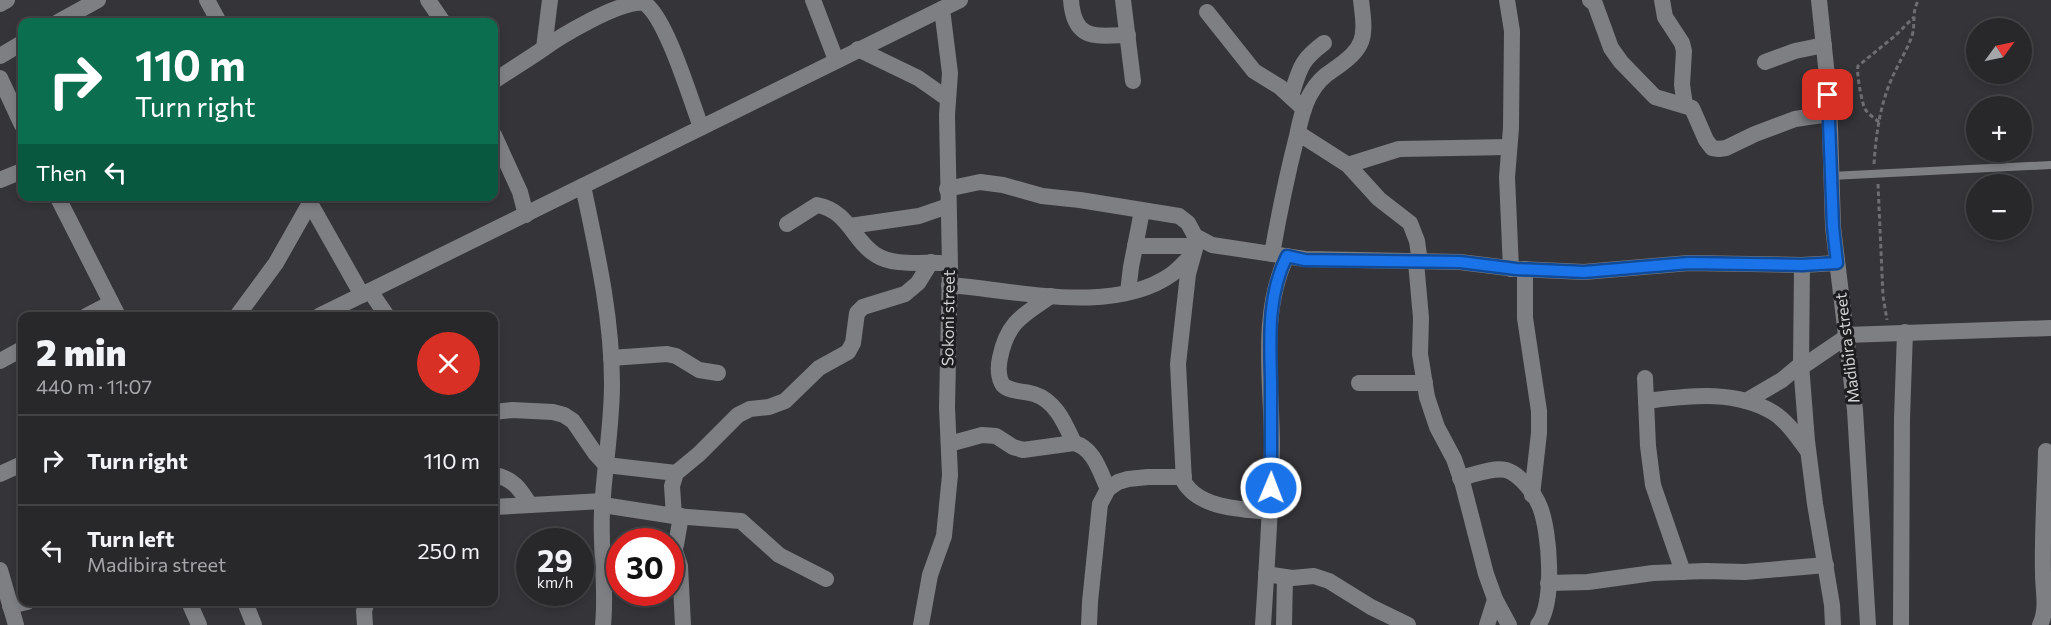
<!DOCTYPE html>
<html lang="en">
<head>
<meta charset="utf-8">
<style>
  :root { --surface:#28282b; --page:#343437; --text:#f1f3f6; --muted:#a5a6a9; --line:#444447 }
  body { margin:0; font-family:Commissioner,sans-serif; background:var(--page); color:var(--text); height:100vh; display:flex; flex-direction:column; font-size:22px; white-space:nowrap }
  * { box-sizing:border-box; margin:0 }
  p { font-size:20px; color:var(--muted) }
  .icon { flex:none; width:33px; height:33px; fill:none; stroke:currentColor; stroke-width:2; stroke-linecap:round; stroke-linejoin:round }
  .map { position:relative; flex:1; overflow:hidden }
  .panel { position:absolute; left:18px; top:312px; width:480px; height:294px; display:flex; flex-direction:column; background:var(--surface); border-radius:12px; box-shadow:0 3px 9px #0003,0 0 0 2px var(--line) }
  .panel>* { flex:none }
  .hud { position:absolute; left:18px; top:18px; width:480px; height:183px; border-radius:12px; box-shadow:0 3px 9px #0003,0 0 0 2px var(--line); background:#0b6e4f; color:#fff; overflow:hidden }
  .needle { width:39px; rotate:57deg }
  .buttons { position:absolute; left:1966px; top:18px; display:grid; gap:12px }
  .buttons a { display:grid; place-items:center; width:66px; height:66px; border-radius:50%; background:var(--surface); box-shadow:0 3px 9px #0003,0 0 0 2px var(--line); font-size:30px }
  .speed { position:absolute; left:516px; top:528px; display:flex; gap:12px; font-size:30px; font-weight:700; text-align:center }
  .speed>* { display:grid; place-content:center; width:78px; height:78px; border-radius:50%; background:var(--surface); box-shadow:0 3px 9px #0003,0 0 0 2px var(--line); line-height:1 }
  .speed small { font-size:15px; font-weight:400 }
  .speed .limit { border:9px solid #d22; background:#fff; color:#111 }
  .pin { position:absolute; display:grid; place-items:center; width:51px; height:51px; color:#fff; margin:-26px; border-radius:12px; box-shadow:0 3px 9px #0006 }
  .me { position:absolute; width:66px; margin:-33px; rotate:1deg; stroke-linejoin:round; filter:drop-shadow(0 0 4px #0008) }
  .turn { display:flex; align-items:center; gap:21px; height:126px; padding:0 18px; font-size:27px }
  .turn .icon { width:78px; height:78px; stroke-width:2.5 }
  .turn b { display:block; font-size:42px; line-height:51px }
  .then { display:flex; align-items:center; height:57px; padding:0 18px; background:#0003; gap:12px; font-size:22px }
  .round { display:grid; place-items:center; flex:none; width:63px; height:63px; border-radius:32px; background:var(--page) }
  .headline { display:flex; align-items:center; justify-content:space-between; height:102px; padding:0 18px }
  h1 { font-size:36px; font-weight:800; line-height:45px }
  ul { padding:0; list-style:none }
  li { display:flex; align-items:center; gap:18px; height:90px; padding:0 18px; border-top:2px solid var(--line) }
  li div { flex:1 }
  li b { display:block; font-size:22px }
  li em { font-style:normal }
  .map>svg:first-child { display:block }
  .lines { fill:none; stroke-linecap:round; stroke-linejoin:round }
  .path { stroke:#6e6e72; stroke-width:3; stroke-dasharray:4.5 3; stroke-linecap:butt }
  .service { stroke:#7e7f83; stroke-width:8 }
  .minor { stroke:#7e7f83; stroke-width:16 }
  .tertiary { stroke:#7e7f83; stroke-width:16 }
  .route-casing { stroke:#114b97; stroke-width:15 }
  .route { stroke:#1a73e8; stroke-width:10 }
  .labels { text-anchor:middle; stroke-width:6; stroke-linejoin:round; paint-order:stroke }
  .street-label { font-size:16px; fill:#d3d4d6; stroke:#1d1d1f }
</style>
</head>
<body>
<div class="map">
<svg width="2051" height="625" viewBox="0 0 2051 625">
  <rect width="100%" height="100%" fill="#353539"/>
  <g class="lines">
    <g class="path">
      <path d="M 1879,122 C 1874,118 1868,114 1865,109 C 1862,104 1856,71 1858,66 L 1896,35 L 1914,17"/>
      <path d="M 1874,164 C 1876,134 1880,105 1892,78 C 1898,64 1907,50 1912,36 C 1916,23 1911,11 1919,0"/>
      <path d="M 1878,184 L 1883,296 L 1887,320"/>
    </g>
    <path class="service" d="M 1831,176 L 2051,165"/>
    <g class="minor">
      <path d="M 207,0 L 219,22"/>
      <path d="M 428,0 L 443,22"/>
      <path d="M 813,0 L 836,60"/>
      <path d="M 1071,0 C 1074,41 1095,36 1128,35"/>
      <path d="M 1123,0 L 1133,81"/>
      <path d="M 1507,0 L 1512,31 L 1511,128 L 1507,177 L 1511,269"/>
      <path d="M 1590,0 L 1595,4 L 1611,48 L 1621,62 L 1655,97 L 1692,108 L 1706,140 L 1712,148 L 1719,149 L 1726,148 L 1755,134 L 1795,119 L 1829,114"/>
      <path d="M 1662,0 L 1665,17 L 1682,43 L 1684,51 L 1682,85 L 1685,105"/>
      <path d="M 1819,0 L 1829,95 L 1833,227 L 1855,410 L 1868,625"/>
      <path d="M 0,4 L 7,0"/>
      <path d="M 1207,12 L 1254,71 L 1280,87 L 1304,109"/>
      <path d="M 58,22 L 98,0"/>
      <path d="M 544,48 L 550,0"/>
      <path d="M 858,49 L 918,78 L 948,99"/>
      <path d="M 0,56 L 22,43"/>
      <path d="M 1765,62 L 1795,51 L 1824,45"/>
      <path d="M 0,78 L 22,125"/>
      <path d="M 494,81 C 509,71 525,61 540,51 C 559,37 620,0 644,3 C 666,16 691,101 701,127"/>
      <path d="M 1291,96 C 1300,68 1300,61 1324,43"/>
      <path d="M 1298,133 L 1348,165 L 1379,199 L 1410,223 L 1417,241 L 1420,262"/>
      <path d="M 494,135 L 520,192 L 526,215"/>
      <path d="M 1348,165 L 1399,149 L 1509,147"/>
      <path d="M 0,180 L 22,171"/>
      <path d="M 583,186 C 597,252 612,317 612,384 C 612,426 604,469 602,511 C 600,549 607,587 603,625"/>
      <path d="M 947,189 L 980,182 L 1003,185 L 1042,196 L 1080,200 L 1179,216 L 1188,223 L 1195,236 L 1212,245 L 1305,259 L 1460,262 L 1516,269 L 1584,272 L 1689,263 L 1802,265 L 1837,263"/>
      <path d="M 57,196 L 118,316"/>
      <path d="M 306,196 L 362,295"/>
      <path d="M 787,224 L 817,205 C 849,211 853,241 876,255 C 893,266 921,262 940,263"/>
      <path d="M 850,226 L 919,216 L 948,206"/>
      <path d="M 1198,238 L 1188,274 L 1178,364 L 1184,482 C 1200,509 1242,509 1271,512"/>
      <path d="M 1135,246 L 1195,246"/>
      <path d="M 1272,254 C 1279,214 1287,175 1297,136 C 1300,122 1303,106 1311,93 C 1316,84 1325,75 1333,70 C 1366,47 1366,39 1361,0"/>
      <path d="M 1416,262 L 1421,318 L 1420,354 L 1427,397 L 1437,427 L 1454,459 L 1463,485 L 1486,574 L 1495,599 L 1509,625"/>
      <path d="M 1802,265 L 1801,364 L 1807,441 L 1815,504 L 1832,605 L 1833,625"/>
      <path d="M 1525,269 L 1525,318 L 1539,411 L 1539,433 L 1532,495"/>
      <path d="M 949,285 C 1016,290 1113,316 1172,274 C 1179,269 1186,261 1192,255"/>
      <path d="M 370,291 L 387,316"/>
      <path d="M 1128,292 L 1131,267 L 1142,211"/>
      <path d="M 1051,296 C 1023,315 1007,322 1000,358 C 998,366 998,378 1003,385 C 1010,392 1025,391 1034,394 C 1056,401 1065,424 1074,443"/>
      <path d="M 86,316 L 111,303"/>
      <path d="M 237,316 L 276,263 L 310,203"/>
      <path d="M 1846,335 L 2051,328"/>
      <path d="M 611,358 L 667,354 L 676,356 L 699,370 L 718,373"/>
      <path d="M 0,361 L 22,349"/>
      <path d="M 1802,367 L 1846,337"/>
      <path d="M 1645,378 L 1648,446 L 1653,485 L 1683,572"/>
      <path d="M 1359,383 L 1425,383"/>
      <path d="M 1646,401 C 1689,396 1735,389 1774,413 C 1788,422 1798,438 1808,451"/>
      <path d="M 1746,401 L 1782,380 L 1801,364"/>
      <path d="M 494,412 L 512,410 L 553,412 L 564,415 L 573,421 L 595,453 L 606,465 L 676,473"/>
      <path d="M 949,444 L 982,435 L 996,436 L 1013,447 L 1023,450 L 1074,443 C 1094,448 1100,472 1108,489"/>
      <path d="M 494,475 C 513,478 520,489 530,505"/>
      <path d="M 1460,478 C 1474,475 1492,467 1506,470 C 1520,474 1535,494 1540,507 C 1550,533 1555,603 1538,625"/>
      <path d="M 603,505 L 674,516 L 741,521 L 779,555 L 826,579"/>
      <path d="M 494,507 L 603,501"/>
      <path d="M 674,516 L 672,486 L 676,473 L 699,454 L 738,415 L 750,409 L 769,407 L 785,401 L 819,368 L 848,352 L 853,343 L 857,313 L 863,307 L 905,294 L 918,283 L 931,262"/>
      <path d="M 674,548 L 680,566 L 683,625"/>
      <path d="M 670,551 L 676,545 L 681,516"/>
      <path d="M 0,570 L 16,625"/>
      <path d="M 1266,574 L 1292,578 L 1314,576 L 1329,581 L 1371,607 L 1408,625"/>
      <path d="M 1548,583 L 1588,582 L 1653,573 L 1706,571 L 1745,572 L 1826,565"/>
      <path d="M 189,602 L 199,625"/>
      <path d="M 245,602 L 254,625"/>
      <path d="M 10,606 L 27,602"/>
      <path d="M 365,625 L 364,611 L 367,602"/>
      <path d="M 921,625 L 930,575 L 944,536 L 950,475 L 947,407 L 950,267 L 947,115 L 950,73 L 942,9"/>
      <path d="M 1089,625 L 1090,602 L 1100,504 L 1108,489 L 1118,482 L 1128,479 L 1148,477 L 1184,477"/>
      <path d="M 1263,625 C 1267,565 1271,506 1272,446 C 1272,384 1259,314 1287,256"/>
      <path d="M 1284,625 L 1285,577"/>
      <path d="M 1487,625 L 1495,600"/>
      <path d="M 1901,625 L 1902,418 L 1905,332"/>
      <path d="M 2040,625 C 2048,609 2043,591 2043,574 C 2042,533 2045,492 2046,451"/>
    </g>
    <g class="tertiary">
      <path d="M 319,316 L 960,0"/>
      <path d="M 0,474 L 22,464"/>
    </g>
  </g>
  <g class="lines">
    <defs>
      <path id="route" d="M 1271,488 C 1271,453 1271,418 1271,382 C 1270,339 1267,296 1287,256 L 1305,260 L 1460,262 L 1516,269 L 1584,272 L 1689,263 L 1802,265 L 1837,263 L 1833,227 L 1828,95"/>
    </defs>
    <use href="#route" class="route-casing"/>
    <use href="#route" class="route"/>
  </g>
  <g class="labels">
    <g class="street-label">
      <text transform="translate(948 318) rotate(-89)" y="6">Sokoni street</text>
      <text transform="translate(1847 348) rotate(-97)" y="6">Madibira street</text>
    </g>
  </g>
</svg>
<div class="buttons">
<a><svg class="needle" viewBox="-14 -14 28 28"><path d="M0-13l5 13h-10z" fill="#e53935"/><path d="M0 13l5-13h-10z" fill="#a5a6a9"/></svg></a>
<a>+</a>
<a>−</a>
</div>
<div class="speed"><div>29<small>km/h</small></div><div class="limit">30</div></div>
<div class="pin" style="left:1828px;top:95px;background:#d93025"><svg class="icon" aria-label="arrive" viewBox="0 0 24 24"><path d="M6 21V4h12l-3 4 3 4H6"/></svg></div>
<svg class="me" style="left:1271px;top:488px" viewBox="-20 -20 40 40"><circle r="17" fill="#1a73e8" stroke="#fff" stroke-width="3"/><path d="M0-11L8 9 0 5-8 9z" fill="#fff"/></svg>
<div class="hud">
<div class="turn"><svg class="icon" aria-label="right" viewBox="0 0 24 24"><path d="M7 20v-9h11M14 6l5 5-5 5"/></svg><div><b>110 m</b>Turn right</div></div>
<div class="then">Then<svg class="icon" aria-label="left" viewBox="0 0 24 24"><path d="M17 20v-9H6M10 6l-5 5 5 5"/></svg></div>
</div>
<section class="panel">
<div class="headline"><div><h1>2 min</h1><p>440 m · 11:07</p></div><a class="round" style="background:#d93025;color:#fff"><svg class="icon" aria-label="close" viewBox="0 0 24 24"><path d="M6 6l12 12M18 6L6 18"/></svg></a></div>
<ul>
<li><svg class="icon" aria-label="right" viewBox="0 0 24 24"><path d="M7 20v-9h11M14 6l5 5-5 5"/></svg><div><b>Turn right</b></div><em>110 m</em></li>
<li><svg class="icon" aria-label="left" viewBox="0 0 24 24"><path d="M17 20v-9H6M10 6l-5 5 5 5"/></svg><div><b>Turn left</b><p>Madibira street</p></div><em>250 m</em></li>
</ul>
</section>
</div>
</body>
</html>
